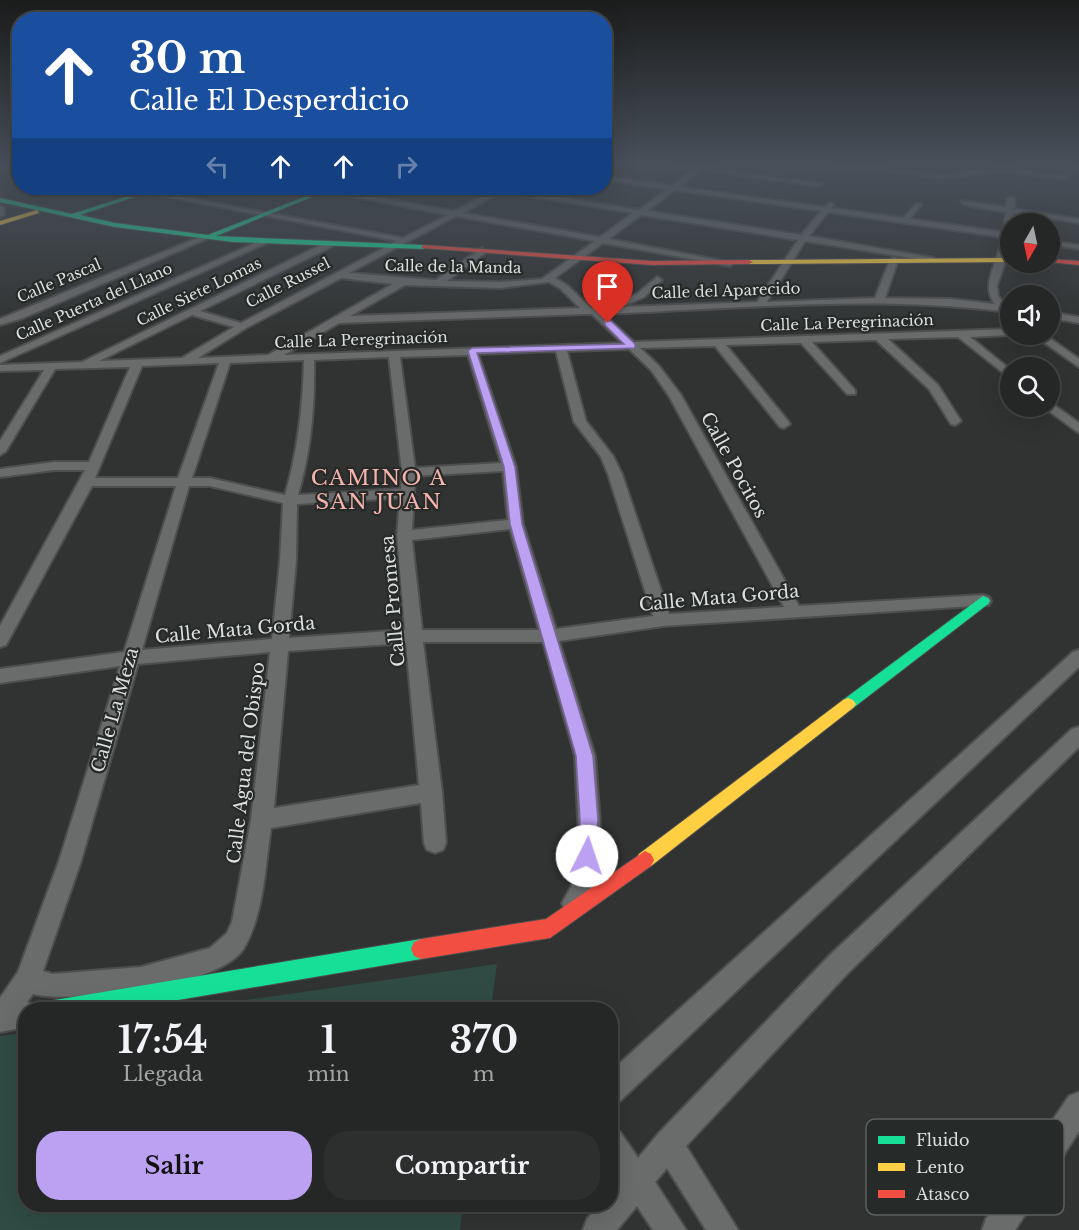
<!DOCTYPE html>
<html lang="es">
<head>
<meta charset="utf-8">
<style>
  :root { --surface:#252626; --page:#2d2e2e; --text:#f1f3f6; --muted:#a3a5a7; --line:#424343; --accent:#bca0f2 }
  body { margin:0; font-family:"Libre Baskerville",serif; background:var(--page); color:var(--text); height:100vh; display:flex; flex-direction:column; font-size:22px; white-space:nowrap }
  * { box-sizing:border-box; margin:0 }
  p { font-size:20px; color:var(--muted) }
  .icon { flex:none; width:33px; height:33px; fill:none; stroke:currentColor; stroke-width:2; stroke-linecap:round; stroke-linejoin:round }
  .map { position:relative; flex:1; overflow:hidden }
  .details { position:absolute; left:18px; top:1002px; width:600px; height:210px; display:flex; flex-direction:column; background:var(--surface); border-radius:24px; box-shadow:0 6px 24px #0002,0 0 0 2px var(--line) }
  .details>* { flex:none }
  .top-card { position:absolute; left:12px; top:12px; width:600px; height:183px; border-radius:24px; box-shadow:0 6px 24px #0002,0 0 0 2px var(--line); background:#1a4fa0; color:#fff; overflow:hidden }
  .needle { width:39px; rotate:189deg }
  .fabs { position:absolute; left:1000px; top:213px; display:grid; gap:12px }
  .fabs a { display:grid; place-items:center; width:60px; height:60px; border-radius:50%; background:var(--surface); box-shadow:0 6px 24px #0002,0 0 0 2px var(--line); font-size:30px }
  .pin { position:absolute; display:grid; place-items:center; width:51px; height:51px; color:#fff; margin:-62px -26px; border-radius:50% 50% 50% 0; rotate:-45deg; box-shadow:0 0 6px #0007 }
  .pin .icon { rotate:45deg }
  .me { position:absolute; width:66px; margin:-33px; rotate:4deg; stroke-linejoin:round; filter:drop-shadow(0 0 4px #0008) }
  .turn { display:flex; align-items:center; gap:21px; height:126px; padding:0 18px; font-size:27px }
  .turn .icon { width:78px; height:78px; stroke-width:2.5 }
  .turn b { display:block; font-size:42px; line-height:51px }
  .lanes { display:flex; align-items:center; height:57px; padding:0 18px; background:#0003; justify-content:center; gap:30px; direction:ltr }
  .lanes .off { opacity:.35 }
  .eta { display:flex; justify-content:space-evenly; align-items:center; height:102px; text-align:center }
  .eta b { font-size:36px; font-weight:700; line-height:42px }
  .action { display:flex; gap:12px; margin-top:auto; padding:12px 18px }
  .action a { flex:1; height:69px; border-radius:24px; background:var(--accent); color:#111; font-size:24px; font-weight:700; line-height:69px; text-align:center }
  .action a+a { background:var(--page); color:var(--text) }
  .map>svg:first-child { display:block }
  .green { fill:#2f4b44 }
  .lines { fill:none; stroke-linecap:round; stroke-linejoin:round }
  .street-casing { stroke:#4d4e4e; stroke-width:4 }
  .fast-casing { stroke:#4d4e4e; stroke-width:2 }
  .slow-casing { stroke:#4d4e4e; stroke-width:2 }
  .jam-casing { stroke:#4d4e4e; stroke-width:2 }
  .street { fill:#6a6b6b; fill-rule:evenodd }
  .fast { fill:#16e098; fill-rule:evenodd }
  .slow { fill:#ffcf43; fill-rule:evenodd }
  .jam { fill:#f24e42; fill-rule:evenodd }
  .route { fill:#bca0f2; stroke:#7a689d; stroke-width:1.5 }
  .labels { text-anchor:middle; stroke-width:4.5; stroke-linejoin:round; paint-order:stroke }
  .far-street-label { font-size:15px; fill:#dddfdf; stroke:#262a28 }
  .street-label { font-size:18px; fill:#dddfdf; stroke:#262a28 }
  .quarter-label { font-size:21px; letter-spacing:1.5px; fill:#f6b3ac; stroke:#262a28 }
  .key { fill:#262a28; stroke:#5d605f; stroke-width:1.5 }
  .key-label { font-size:16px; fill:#dddfdf }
</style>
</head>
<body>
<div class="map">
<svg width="1079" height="1230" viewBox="0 0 1079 1230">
  <rect width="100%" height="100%" fill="#313332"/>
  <g class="green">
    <path d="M 497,964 L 491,1009 L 185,1009 Z"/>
    <path d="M 25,1033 L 26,1204 L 463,1205 L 460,1230 L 0,1230 L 0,1036 Z"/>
  </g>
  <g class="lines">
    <defs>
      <g id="street">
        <path d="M 0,164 L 20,166 L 20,170 L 0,167 Z"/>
        <path d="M 665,164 L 699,166 L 709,164 L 706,167 L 821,184 L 818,186 L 701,170 L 679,187 L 824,207 L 830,203 L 834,205 L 831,208 L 903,218 L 917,203 L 921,205 L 910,219 L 1003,232 L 1006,212 L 964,205 L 961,201 L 1006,207 L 1007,199 L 1011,197 L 1015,199 L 1014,209 L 1079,219 L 1079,223 L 1013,213 L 1009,250 L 997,286 L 998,296 L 1006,305 L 1011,306 L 1011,312 L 1005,314 L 1000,311 C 869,295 735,309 603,314 L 634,342 L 1011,329 L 1011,334 L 1013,334 L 1011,335 L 970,337 L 1011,370 L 1011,379 L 958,337 L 888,339 L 938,385 L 961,421 L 955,425 L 951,424 L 929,389 L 876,340 L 812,342 L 855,390 L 855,394 L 847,394 L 801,343 L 726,345 L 788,421 L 790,424 L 784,428 L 780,427 L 715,346 L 640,348 L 659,366 L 681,395 L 799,606 L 983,595 L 989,597 L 991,601 L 989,605 L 663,626 L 559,641 L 595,756 L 601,838 L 593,892 L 581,911 L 573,914 L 565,911 L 562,903 L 571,887 L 579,838 L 575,756 L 543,642 L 423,642 L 442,792 L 446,843 L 443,850 L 435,853 L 427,850 L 424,843 L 421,803 L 271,828 C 265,866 264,914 244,948 C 221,987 75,1004 33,994 L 27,1002 L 35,1005 L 37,1010 L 26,1010 L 26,1027 L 0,1032 L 0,998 L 18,972 L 59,861 L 120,666 L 0,683 L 0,669 L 124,652 L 176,486 L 92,486 L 6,645 L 0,647 L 0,626 L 85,470 L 54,470 L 0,477 L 0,469 L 54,462 L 89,462 L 130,367 L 55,369 L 6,451 L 0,455 L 0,441 L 44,370 L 0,371 L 0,365 L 82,362 L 327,242 L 333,242 L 333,246 L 200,311 L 241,323 L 397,241 L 121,188 L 133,188 L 403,238 L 448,215 L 309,188 L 322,188 L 454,211 L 493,191 L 485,188 L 504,188 L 639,210 L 667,189 L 604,180 L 604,176 L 672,186 L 694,169 ZM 675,190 L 821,211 L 801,235 L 647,211 ZM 501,192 L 633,213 L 600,237 L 463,213 ZM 828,212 L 1002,237 C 1000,259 979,285 995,304 L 951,299 L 885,298 L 898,260 L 894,257 L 890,260 L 875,298 L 767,302 L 805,241 L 930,261 L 934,258 L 809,236 ZM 641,215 L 798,240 L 757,302 L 621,307 L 644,297 L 662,280 L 657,277 L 638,293 L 609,308 L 591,308 L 567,285 L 555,278 L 603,243 L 730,266 L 734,263 L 609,239 ZM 456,216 L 595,241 L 542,279 L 500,282 L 447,281 L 485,253 L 482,248 L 436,280 L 349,273 ZM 341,278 L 393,284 L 268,355 L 198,358 L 246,328 ZM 549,282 L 561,289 L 580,308 L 350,316 L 405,285 L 500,288 ZM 586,314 L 592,314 L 622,343 L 284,355 L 339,323 ZM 192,315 L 234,327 L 182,358 L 99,361 ZM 629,349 L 651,370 L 669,396 L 784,607 L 669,614 L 622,474 L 613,456 L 586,421 L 567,351 ZM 556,351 L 574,422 L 601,457 L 608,474 L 653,616 L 556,629 L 523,524 L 516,467 L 478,354 ZM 468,355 L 501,463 L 415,468 L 400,357 ZM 389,357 L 402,472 L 401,489 L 298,495 C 311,451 315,406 314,360 ZM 304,360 C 303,406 298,450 285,495 L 210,478 L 192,478 L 230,363 ZM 219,363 L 178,478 L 95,478 L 142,366 ZM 503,471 L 508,520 L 412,530 L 415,476 ZM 189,486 L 210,486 L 283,503 L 280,561 L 272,639 L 142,650 ZM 400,498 L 397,536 L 405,630 L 289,638 L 296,561 L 297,504 ZM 510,529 L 539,630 L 422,630 L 412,540 ZM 406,643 L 419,785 L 274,808 L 288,651 ZM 270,652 L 251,820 L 232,922 L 227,933 L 210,948 L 141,967 L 52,974 L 43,971 L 81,861 L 138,664 Z"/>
        <path d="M 828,164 L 941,174 L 1004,168 L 1009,164 L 1015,164 L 1013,169 L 1069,177 L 1066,179 L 1003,172 L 941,178 Z"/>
        <path d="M 1064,164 L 1079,164 L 1079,167 Z"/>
        <path d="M 0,206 L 4,208 L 4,215 L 0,217 Z"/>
        <path d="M 202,236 L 209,238 L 23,318 L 0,325 L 0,319 Z"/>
        <path d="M 262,240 L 269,242 L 0,363 L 0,356 Z"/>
        <path d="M 1050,241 L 1079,245 L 1079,249 L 1050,245 Z"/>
        <path d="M 1050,312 L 1079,317 L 1079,323 L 1050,318 Z"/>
        <path d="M 1032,334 L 1044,334 L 1079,359 L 1079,367 Z"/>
        <path d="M 1050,402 L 1079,423 L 1079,433 L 1046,409 L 1044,406 L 1050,406 Z"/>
        <path d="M 1079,650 L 1079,667 L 620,1101 L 610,1104 L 610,1072 L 1073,652 Z"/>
        <path d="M 1079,727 L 1079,747 L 849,972 L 686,1146 L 738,1230 L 706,1230 L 667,1168 L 655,1182 L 686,1230 L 653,1230 L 637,1206 L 617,1230 L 583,1230 L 587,1219 L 600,1204 L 610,1204 L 610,1191 L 619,1181 L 610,1167 L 610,1128 L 620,1132 L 638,1158 L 658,1134 L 831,954 L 1072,729 Z"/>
        <path d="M 1079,1092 L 1079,1131 L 1015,1230 L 982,1230 L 986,1219 L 1069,1096 Z"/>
      </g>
      <g id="fast">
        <path d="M 154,188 L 161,188 L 80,215 L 115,223 L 208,235 L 327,188 L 334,188 L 216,236 L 423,245 L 426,247 L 423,249 L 233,242 L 115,227 L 0,202 L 0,198 L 72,214 Z"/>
        <path d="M 983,596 L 988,598 L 990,601 L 988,604 L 853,708 L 848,710 L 843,708 L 840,704 L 843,700 Z"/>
        <path d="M 421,939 L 428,942 L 431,949 L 428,956 L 421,959 L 119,1010 L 45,1010 L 48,1003 L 55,1000 Z"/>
      </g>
      <g id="slow">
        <path d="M 0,164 L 4,164 L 2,167 L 0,168 Z"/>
        <path d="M 37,210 L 39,213 L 0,225 L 0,221 Z"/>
        <path d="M 1011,258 L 1011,262 L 749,264 L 745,262 L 749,260 Z"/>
        <path d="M 848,698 L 853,700 L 856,704 L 853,708 L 651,866 L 645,869 L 639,866 L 636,860 L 639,854 L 843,700 Z"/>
      </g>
      <g id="jam">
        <path d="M 423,245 L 652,261 L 749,260 L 753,262 L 749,264 L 652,265 L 421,248 Z"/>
        <path d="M 1050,259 L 1079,261 L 1079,265 L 1048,262 L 1050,262 Z"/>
        <path d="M 645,851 L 651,854 L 654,860 L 651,866 L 550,938 L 421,959 L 414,956 L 411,949 L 414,942 L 421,939 L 546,919 Z"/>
      </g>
    </defs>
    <use href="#street" class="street-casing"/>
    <use href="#fast" class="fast-casing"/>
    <use href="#slow" class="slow-casing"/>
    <use href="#jam" class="jam-casing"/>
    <use href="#street" class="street"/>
    <use href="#fast" class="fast"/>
    <use href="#slow" class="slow"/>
    <use href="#jam" class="jam"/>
  </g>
  <linearGradient id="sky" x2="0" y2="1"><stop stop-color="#1b1c1c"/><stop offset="0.49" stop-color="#48505a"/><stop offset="1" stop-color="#48505a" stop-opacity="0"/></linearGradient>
  <rect width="1079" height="336" fill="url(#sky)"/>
  <path class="route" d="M 605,321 L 611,321 L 635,344 L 635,348 L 477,353 L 515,467 L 522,524 L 593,756 L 598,820 L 593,862 L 587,865 L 581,862 L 578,856 L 580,820 L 576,756 L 510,524 L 504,467 L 468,351 L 472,348 L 624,344 L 605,325 Z"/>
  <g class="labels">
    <g class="far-street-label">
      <text transform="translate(453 267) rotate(1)" y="5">Calle de la Manda</text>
      <text transform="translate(59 281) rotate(-23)" y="5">Calle Pascal</text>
      <text transform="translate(288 283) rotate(-27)" y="5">Calle Russel</text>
      <text transform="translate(726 291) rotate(-2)" y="5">Calle del Aparecido</text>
      <text transform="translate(199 292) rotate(-26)" y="5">Calle Siete Lomas</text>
      <text transform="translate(94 302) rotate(-24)" y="5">Calle Puerta del Llano</text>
      <text transform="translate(847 323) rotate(-2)" y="5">Calle La Peregrinación</text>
      <text transform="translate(361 340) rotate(-2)" y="5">Calle La Peregrinación</text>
    </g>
    <g class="street-label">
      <text transform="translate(734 465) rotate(61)" y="6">Calle Pocitos</text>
      <text transform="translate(719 598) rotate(-5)" y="6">Calle Mata Gorda</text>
      <text transform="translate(393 601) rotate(-95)" y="6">Calle Promesa</text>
      <text transform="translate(235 630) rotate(-5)" y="6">Calle Mata Gorda</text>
      <text transform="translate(115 710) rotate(-74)" y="6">Calle La Meza</text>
      <text transform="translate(246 763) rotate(-83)" y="6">Calle Agua del Obispo</text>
    </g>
    <g class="quarter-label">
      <text x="379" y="485">CAMINO A<tspan x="379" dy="24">SAN JUAN</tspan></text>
    </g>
  </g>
  <rect x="866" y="1119" width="198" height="96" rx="9" class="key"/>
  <rect x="878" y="1136" width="27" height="8" fill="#16e098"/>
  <rect x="878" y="1163" width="27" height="8" fill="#ffcf43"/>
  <rect x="878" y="1190" width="27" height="8" fill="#f24e42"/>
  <g class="key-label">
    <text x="916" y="1146">Fluido</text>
    <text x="916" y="1173">Lento</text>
    <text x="916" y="1200">Atasco</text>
  </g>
</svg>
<div class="fabs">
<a><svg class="needle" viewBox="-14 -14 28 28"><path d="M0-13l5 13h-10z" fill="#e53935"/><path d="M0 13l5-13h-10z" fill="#a3a5a7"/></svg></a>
<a><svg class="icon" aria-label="sound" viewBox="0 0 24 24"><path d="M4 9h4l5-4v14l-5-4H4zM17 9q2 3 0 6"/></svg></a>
<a><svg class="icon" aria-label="search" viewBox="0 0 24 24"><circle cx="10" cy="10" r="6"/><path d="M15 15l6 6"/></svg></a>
</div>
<div class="pin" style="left:608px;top:323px;background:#d93025"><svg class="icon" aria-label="arrive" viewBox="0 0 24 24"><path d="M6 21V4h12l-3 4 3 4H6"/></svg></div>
<svg class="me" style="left:587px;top:856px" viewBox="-20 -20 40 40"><circle r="19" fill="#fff"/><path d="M0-13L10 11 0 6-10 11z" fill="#bca0f2"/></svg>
<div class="top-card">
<div class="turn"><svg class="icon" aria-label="ahead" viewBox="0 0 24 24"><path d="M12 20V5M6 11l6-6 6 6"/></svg><div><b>30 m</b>Calle El Desperdicio</div></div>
<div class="lanes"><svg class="icon off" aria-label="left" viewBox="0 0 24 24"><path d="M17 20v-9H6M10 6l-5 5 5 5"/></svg><svg class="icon" aria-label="ahead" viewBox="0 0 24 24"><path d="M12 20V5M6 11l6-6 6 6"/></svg><svg class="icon" aria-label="ahead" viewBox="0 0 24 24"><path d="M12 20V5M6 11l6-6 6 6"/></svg><svg class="icon off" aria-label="right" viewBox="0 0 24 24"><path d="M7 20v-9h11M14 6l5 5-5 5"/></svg></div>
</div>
<section class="details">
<div class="eta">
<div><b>17:54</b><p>Llegada</p></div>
<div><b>1</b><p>min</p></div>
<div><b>370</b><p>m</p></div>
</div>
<div class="action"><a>Salir</a><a>Compartir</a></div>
</section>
</div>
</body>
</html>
